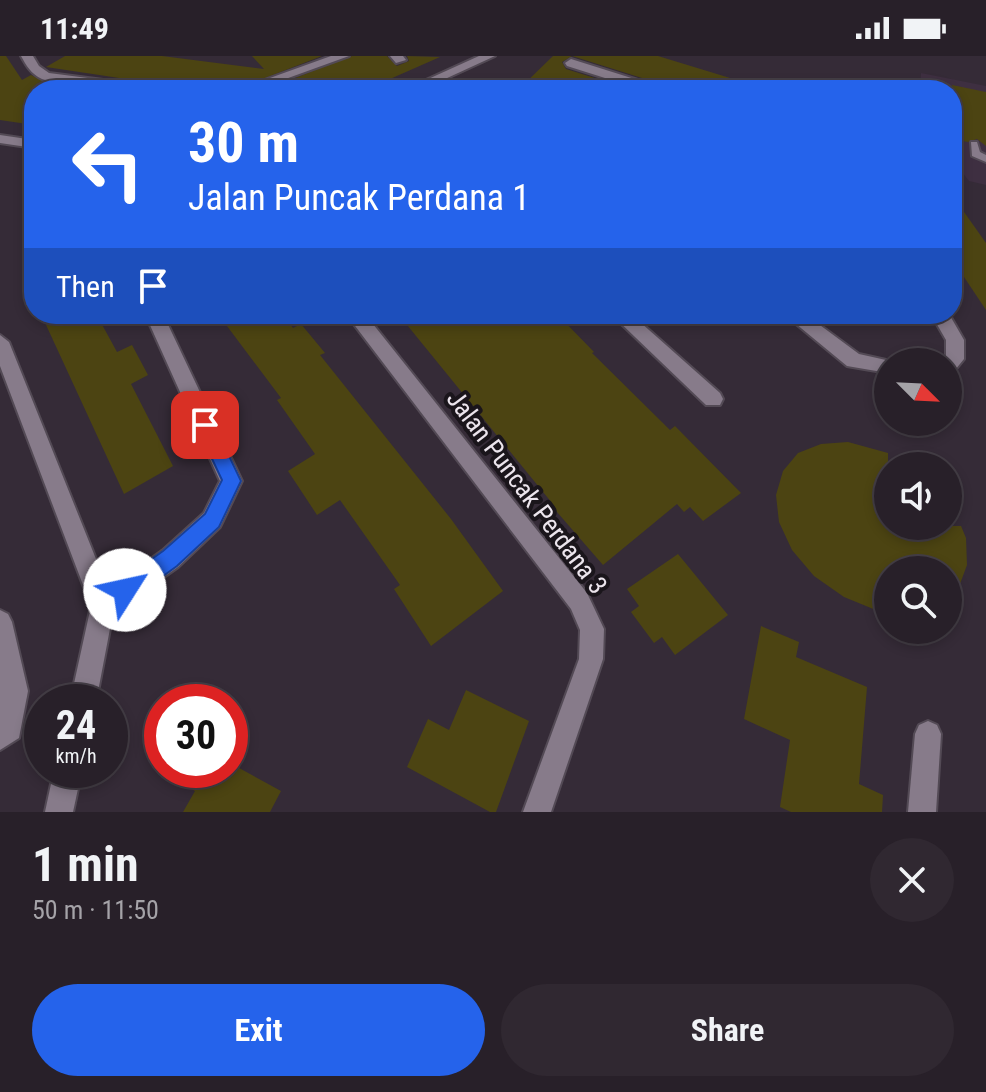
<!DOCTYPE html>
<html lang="en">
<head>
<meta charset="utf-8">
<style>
  :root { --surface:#282029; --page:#302831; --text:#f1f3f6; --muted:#a5a3a8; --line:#443e46; --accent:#2563eb }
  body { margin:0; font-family:"Roboto Condensed",sans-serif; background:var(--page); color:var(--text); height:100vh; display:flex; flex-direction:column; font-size:30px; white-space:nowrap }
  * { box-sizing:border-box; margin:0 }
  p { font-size:26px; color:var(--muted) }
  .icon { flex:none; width:44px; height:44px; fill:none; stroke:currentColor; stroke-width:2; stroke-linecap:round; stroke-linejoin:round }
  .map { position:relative; height:756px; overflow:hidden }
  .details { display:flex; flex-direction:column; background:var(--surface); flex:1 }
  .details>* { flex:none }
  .guide { position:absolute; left:24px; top:24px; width:938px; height:244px; border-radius:32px; box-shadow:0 4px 12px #0003,0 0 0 2px var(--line); background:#2563eb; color:#fff; overflow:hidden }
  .needle { width:52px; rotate:114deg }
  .buttons { position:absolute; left:874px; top:292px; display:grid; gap:16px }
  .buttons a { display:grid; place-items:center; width:88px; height:88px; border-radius:50%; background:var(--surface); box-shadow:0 4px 12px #0003,0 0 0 2px var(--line); font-size:40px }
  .speed { position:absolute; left:24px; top:628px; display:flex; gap:16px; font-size:40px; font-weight:700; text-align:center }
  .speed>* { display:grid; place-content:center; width:104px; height:104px; border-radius:50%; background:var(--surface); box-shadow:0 4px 12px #0003,0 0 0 2px var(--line); line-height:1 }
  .speed small { font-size:20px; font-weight:400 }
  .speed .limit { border:12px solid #d22; background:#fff; color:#111 }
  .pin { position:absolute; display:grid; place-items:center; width:68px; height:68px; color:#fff; margin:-34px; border-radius:16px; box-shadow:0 4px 12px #0006 }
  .me { position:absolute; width:88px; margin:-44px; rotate:55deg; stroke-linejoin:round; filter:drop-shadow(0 0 6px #0008) }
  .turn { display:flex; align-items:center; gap:28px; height:168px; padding:0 32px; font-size:36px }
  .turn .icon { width:104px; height:104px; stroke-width:2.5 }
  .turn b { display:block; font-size:56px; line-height:68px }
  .then { display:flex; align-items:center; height:76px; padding:0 32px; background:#0003; gap:16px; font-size:30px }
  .round { display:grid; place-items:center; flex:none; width:84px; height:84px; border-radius:42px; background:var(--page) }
  .headline { display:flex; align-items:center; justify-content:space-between; height:136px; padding:0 32px }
  h1 { font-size:48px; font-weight:700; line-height:60px }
  .button { display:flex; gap:16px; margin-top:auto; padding:16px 32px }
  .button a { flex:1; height:92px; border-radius:48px; background:var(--accent); color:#fff; font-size:32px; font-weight:700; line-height:92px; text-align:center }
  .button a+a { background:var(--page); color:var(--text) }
  .status { display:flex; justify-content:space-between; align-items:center; height:56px; padding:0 40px; background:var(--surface); direction:ltr }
  .status svg { height:22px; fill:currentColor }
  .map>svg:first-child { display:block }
  .built { fill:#3e2f41 }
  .building { fill:#4c4412 }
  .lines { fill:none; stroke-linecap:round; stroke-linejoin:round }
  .service-casing { stroke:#534a55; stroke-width:4 }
  .minor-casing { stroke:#534a55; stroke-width:4 }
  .service { fill:#877b8a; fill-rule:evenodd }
  .minor { fill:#877b8a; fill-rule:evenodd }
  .route { fill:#2563eb; stroke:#184099; stroke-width:2 }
  .labels { text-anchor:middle; stroke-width:8; stroke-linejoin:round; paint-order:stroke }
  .street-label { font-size:26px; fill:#ece5ed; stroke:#1a151b }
</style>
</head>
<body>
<div class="status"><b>11:49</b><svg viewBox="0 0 49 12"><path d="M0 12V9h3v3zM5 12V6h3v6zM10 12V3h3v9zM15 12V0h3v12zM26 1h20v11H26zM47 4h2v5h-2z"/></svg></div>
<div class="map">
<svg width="986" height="756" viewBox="0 0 986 756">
  <rect width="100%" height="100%" fill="#352b37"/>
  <path class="built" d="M 921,17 L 986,30 L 986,129 L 969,125 L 952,103 L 952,34 L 920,34 Z"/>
  <g class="building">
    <path d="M 0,0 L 6,0 L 22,24 L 31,19 L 52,29 L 88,34 L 34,34 L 34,69 L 0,64 Z"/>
    <path d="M 65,0 L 162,0 L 264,13 L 252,0 L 322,0 L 234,34 L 199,34 L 46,11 Z"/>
    <path d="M 352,0 L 387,0 L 397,10 L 409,5 L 407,0 L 440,1 L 365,34 L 264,34 Z"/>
    <path d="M 553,0 L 658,0 L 753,29 L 753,34 L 665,34 L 661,28 L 572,0 L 562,6 L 566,13 L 633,34 L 518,34 Z"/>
    <path d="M 952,29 L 986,36 L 986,90 L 977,83 L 968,86 L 952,83 Z"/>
    <path d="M 952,139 L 986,187 L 986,254 L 952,203 Z"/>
    <path d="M 41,258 L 87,258 L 93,266 L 99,263 L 117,296 L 132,289 L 148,319 L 131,328 L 173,410 L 124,438 Z"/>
    <path d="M 218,258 L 283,258 L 293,272 L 301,268 L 325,297 L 320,299 L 451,463 L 503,535 L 431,590 L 394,533 L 400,529 L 340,444 L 317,459 L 288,415 L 315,398 L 277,344 L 281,342 Z"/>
    <path d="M 416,258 L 557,258 L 594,296 L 592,297 L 670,374 L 675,370 L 741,437 L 703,465 L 690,451 L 684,456 L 677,448 L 603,509 L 550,448 L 552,447 L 403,264 Z"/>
    <path d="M 848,386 L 888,397 L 888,470 L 961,470 L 966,482 L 967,509 L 950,555 L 948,514 L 888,514 L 888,559 L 844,541 L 814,520 L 792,494 L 779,466 L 776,439 L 783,415 L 798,397 L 821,388 Z"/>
    <path d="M 678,498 L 728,559 L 675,599 L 662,581 L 654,587 L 631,556 L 639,550 L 627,533 Z"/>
    <path d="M 761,570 L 799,586 L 796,601 L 867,631 L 859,728 L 883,739 L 882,756 L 791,756 L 780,751 L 790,684 L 744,663 Z"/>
    <path d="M 466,634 L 529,665 L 496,756 L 490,756 L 407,711 L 428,663 L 449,674 Z"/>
    <path d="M 230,707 L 281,735 L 270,756 L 183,756 L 195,735 L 159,714 L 230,714 Z"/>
  </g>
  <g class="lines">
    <defs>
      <path id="service" d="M 971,86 L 977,86 L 980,96 L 986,99 L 986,106 L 972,100 Z"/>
      <g id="minor">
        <path d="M 21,0 L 33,0 L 39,10 L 49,17 L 150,30 L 156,34 C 130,34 66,32 42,23 C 31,18 26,9 21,0 Z"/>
        <path d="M 331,0 L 349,0 L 255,34 L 237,34 Z"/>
        <path d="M 390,0 L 403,0 L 406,4 L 396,7 Z"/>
        <path d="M 479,0 L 495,0 L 421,34 L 404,34 Z"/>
        <path d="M 571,3 L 660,31 L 662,34 L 643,34 L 567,10 L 565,7 Z"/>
        <path d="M 0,79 L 34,84 L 34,92 L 0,87 Z"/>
        <path d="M 145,258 L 163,258 L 242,425 L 220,471 L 178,511 L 113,557 L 96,646 L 70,646 L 91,550 L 0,310 L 0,279 L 9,286 L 108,533 L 162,495 L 204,457 L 220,425 Z"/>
        <path d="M 346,258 L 365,258 L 587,537 L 604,573 L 603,603 L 551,756 L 523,756 L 579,603 L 580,574 L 571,553 Z"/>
        <path d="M 611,258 L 631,258 L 720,337 L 723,343 L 720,349 L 706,349 Z"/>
        <path d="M 784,258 L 805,258 L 859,298 L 895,306 L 888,306 L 888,317 L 847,310 Z"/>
        <path d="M 931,258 L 949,258 L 964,284 L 964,303 L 955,314 L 948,316 L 948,306 L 940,306 L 946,300 L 946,284 Z"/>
        <path d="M 0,554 L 8,558 L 12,566 L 28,635 L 19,682 L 0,694 Z"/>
        <path d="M 928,665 L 937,669 L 941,678 L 936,756 L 908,756 L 915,678 L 919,669 Z"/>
        <path d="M 54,714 L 82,714 L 73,756 L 45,756 Z"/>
      </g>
    </defs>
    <use href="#service" class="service-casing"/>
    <use href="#minor" class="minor-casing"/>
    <use href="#service" class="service"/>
    <use href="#minor" class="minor"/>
  </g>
  <path class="route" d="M 205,361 L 212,364 L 241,425 L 219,471 L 177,510 L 133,542 L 125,545 L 118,542 L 115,534 L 118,527 L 163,495 L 205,458 L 222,424 L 196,369 L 199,364 Z"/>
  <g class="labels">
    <g class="street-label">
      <text transform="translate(527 436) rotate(53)" y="9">Jalan Puncak Perdana 3</text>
    </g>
  </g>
</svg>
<div class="buttons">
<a><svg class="needle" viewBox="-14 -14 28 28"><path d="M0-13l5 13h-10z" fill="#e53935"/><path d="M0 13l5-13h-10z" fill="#a5a3a8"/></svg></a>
<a><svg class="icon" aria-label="sound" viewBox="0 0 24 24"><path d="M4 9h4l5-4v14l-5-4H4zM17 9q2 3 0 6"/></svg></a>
<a><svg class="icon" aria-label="search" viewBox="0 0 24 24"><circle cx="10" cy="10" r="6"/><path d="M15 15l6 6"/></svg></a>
</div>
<div class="speed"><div>24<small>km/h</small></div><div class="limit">30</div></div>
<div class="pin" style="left:205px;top:369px;background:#d93025"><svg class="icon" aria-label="arrive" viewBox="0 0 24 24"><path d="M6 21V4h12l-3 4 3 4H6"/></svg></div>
<svg class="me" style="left:125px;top:534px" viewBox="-20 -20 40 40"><circle r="19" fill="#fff"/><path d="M0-13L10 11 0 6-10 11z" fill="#2563eb"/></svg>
<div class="guide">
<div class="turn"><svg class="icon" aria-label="left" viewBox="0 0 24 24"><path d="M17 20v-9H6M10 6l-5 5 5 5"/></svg><div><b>30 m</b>Jalan Puncak Perdana 1</div></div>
<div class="then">Then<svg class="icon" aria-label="arrive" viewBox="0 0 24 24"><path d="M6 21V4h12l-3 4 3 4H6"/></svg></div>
</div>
</div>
<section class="details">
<div class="headline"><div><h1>1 min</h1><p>50 m · 11:50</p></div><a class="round"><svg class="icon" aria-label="close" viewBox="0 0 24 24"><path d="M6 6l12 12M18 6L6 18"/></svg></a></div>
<div class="button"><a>Exit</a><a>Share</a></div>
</section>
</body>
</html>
